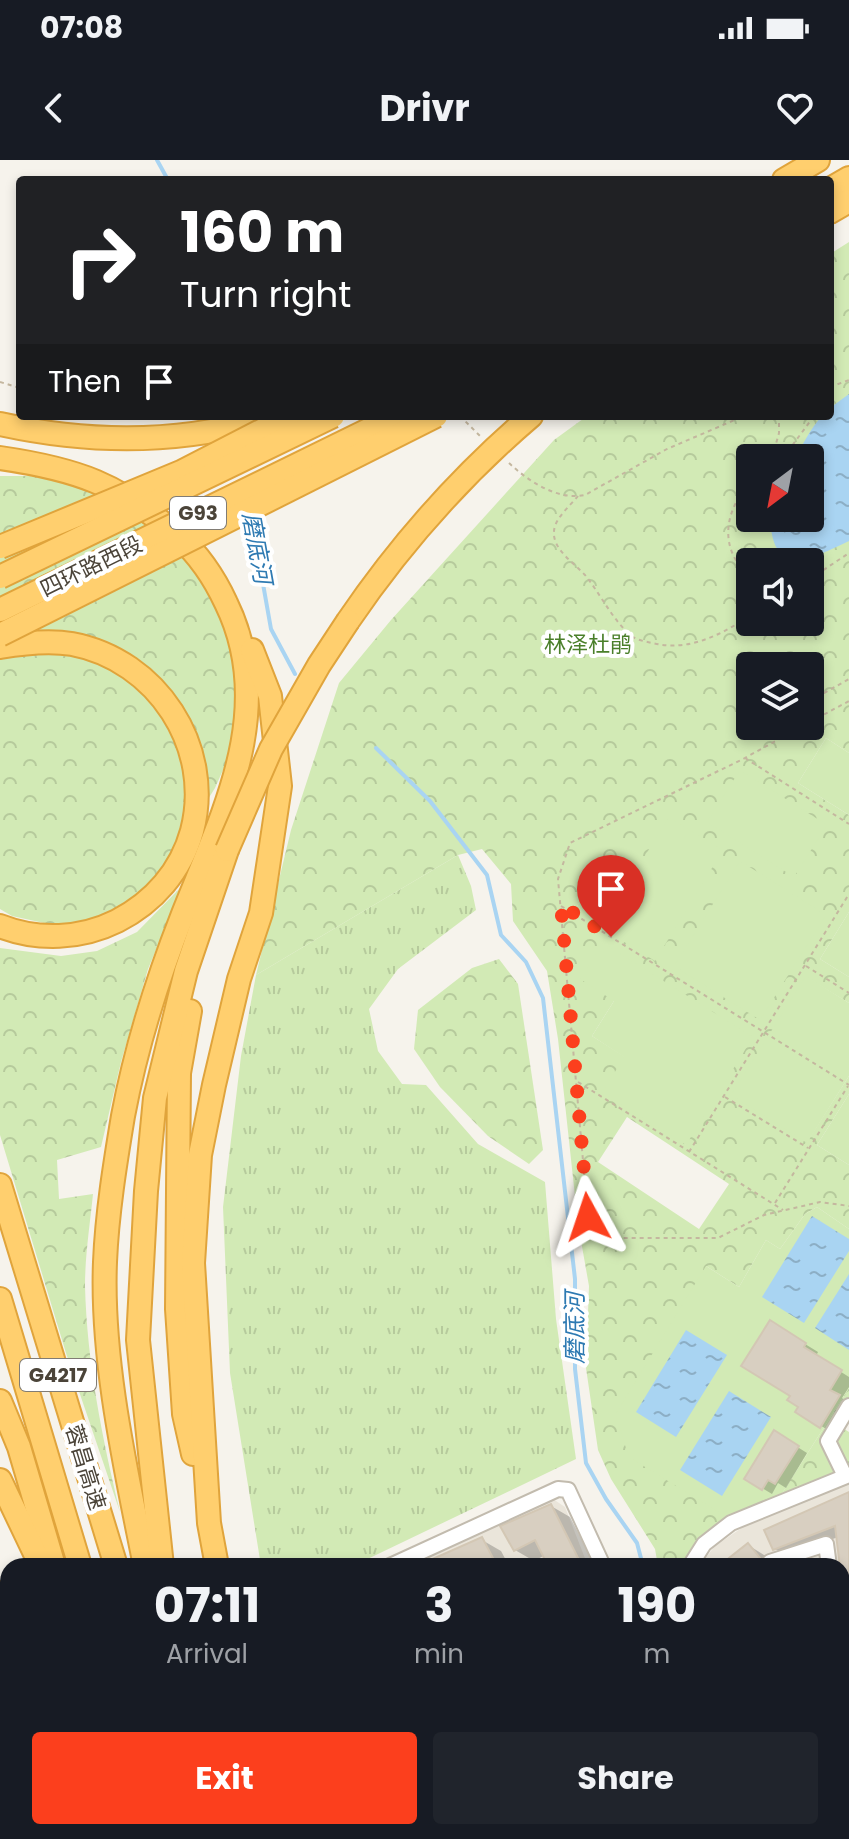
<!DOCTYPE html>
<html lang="en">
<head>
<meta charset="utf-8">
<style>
  :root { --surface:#171b24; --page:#20242c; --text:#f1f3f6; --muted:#9ea1a6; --accent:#fc3f1d }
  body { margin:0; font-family:Poppins,"Noto Sans SC",sans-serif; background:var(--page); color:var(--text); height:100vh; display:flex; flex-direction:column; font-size:30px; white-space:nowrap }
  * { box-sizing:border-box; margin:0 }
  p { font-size:26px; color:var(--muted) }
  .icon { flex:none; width:44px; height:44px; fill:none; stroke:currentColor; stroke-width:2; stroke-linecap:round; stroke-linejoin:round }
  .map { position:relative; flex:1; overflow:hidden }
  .details { position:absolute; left:0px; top:1398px; width:850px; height:282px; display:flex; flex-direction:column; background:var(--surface); border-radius:24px 24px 0 0; box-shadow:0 4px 12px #0003 }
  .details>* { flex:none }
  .banner { position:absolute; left:16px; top:16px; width:818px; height:244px; border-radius:8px; box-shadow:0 4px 12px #0003; background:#202124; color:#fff; overflow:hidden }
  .needle { width:52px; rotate:212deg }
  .controls { position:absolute; left:736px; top:284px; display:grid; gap:16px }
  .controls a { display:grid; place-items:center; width:88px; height:88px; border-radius:8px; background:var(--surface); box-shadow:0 4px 12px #0003; font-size:40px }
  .pin { position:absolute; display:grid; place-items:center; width:68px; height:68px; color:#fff; margin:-82px -34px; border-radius:50% 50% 50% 0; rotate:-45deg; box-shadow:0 0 8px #0007 }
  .pin .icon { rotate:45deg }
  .me { position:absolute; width:88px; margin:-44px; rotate:355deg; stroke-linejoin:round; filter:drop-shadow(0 0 6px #0008) }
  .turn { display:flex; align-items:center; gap:28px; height:168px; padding:0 32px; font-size:36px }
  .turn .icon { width:104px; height:104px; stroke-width:2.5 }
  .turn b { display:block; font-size:56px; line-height:68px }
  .then { display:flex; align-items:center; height:76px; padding:0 32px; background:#0003; gap:16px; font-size:30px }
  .eta { display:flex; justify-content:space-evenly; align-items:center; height:136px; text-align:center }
  .eta b { font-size:48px; font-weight:700; line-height:56px }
  .cta { display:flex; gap:16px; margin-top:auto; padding:16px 32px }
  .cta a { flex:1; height:92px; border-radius:8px; background:var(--accent); color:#fff; font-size:32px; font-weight:700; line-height:92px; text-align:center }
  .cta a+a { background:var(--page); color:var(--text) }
  .status { display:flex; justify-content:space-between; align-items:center; height:56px; padding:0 40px; background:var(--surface); direction:ltr }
  .status svg { height:22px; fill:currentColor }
  header { display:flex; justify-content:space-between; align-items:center; height:104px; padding:0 32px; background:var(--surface); font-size:36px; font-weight:700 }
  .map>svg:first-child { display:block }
  .residential { fill:#eae5da }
  .industrial { fill:url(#industrial-grid) }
  .grass { fill:url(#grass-tufts) }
  .forest { fill:url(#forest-crowns); fill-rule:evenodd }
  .garden { fill:#d2eab5 }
  .water { fill:url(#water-ripples) }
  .shadow { fill:#0003 }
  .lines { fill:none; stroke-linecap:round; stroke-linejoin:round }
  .stream { stroke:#a9d4f2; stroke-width:4 }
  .building { fill:#d8cfc1; stroke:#d3c7b4; stroke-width:2 }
  .minor-casing { stroke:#c2bbae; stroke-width:18 }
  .major-casing { stroke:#e6c16a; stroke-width:22 }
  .highway-casing { stroke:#e0a43c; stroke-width:26 }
  .path { stroke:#c4b79f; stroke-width:2; stroke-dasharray:4 4; stroke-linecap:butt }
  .minor { stroke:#fff; stroke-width:14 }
  .major { stroke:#ffe39c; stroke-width:18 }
  .highway { stroke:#ffcf6e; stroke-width:22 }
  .highway-bridge-casing { stroke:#e0a43c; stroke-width:26; stroke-linecap:butt }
  .highway-bridge { stroke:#ffcf6e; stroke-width:22 }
  .route { stroke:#fc3f1d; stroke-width:14; stroke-dasharray:0 25.2 }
  .labels { text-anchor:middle; stroke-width:8; stroke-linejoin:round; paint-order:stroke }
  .shield { fill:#fff; stroke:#817c74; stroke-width:2 }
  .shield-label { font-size:20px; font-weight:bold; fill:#4b4439 }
  .street-label { font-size:22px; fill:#4b4439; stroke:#fff }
  .park-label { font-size:22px; fill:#4a7f2a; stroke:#fff }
  .water-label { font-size:24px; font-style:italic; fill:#2e7ab2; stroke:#fff }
</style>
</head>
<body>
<div class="status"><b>07:08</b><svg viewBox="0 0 49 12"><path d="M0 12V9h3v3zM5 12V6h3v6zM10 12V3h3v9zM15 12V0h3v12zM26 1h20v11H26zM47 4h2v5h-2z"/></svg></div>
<header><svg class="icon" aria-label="back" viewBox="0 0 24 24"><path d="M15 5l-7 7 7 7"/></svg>Drivr<svg class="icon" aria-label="heart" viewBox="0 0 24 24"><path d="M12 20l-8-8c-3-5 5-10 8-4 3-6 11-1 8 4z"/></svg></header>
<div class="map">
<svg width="849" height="1679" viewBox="0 0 849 1679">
  <defs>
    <pattern id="industrial-grid" width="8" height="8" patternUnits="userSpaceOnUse" patternTransform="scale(2)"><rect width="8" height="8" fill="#e6e2dd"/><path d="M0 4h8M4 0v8" fill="none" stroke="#c7c3be"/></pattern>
    <pattern id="grass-tufts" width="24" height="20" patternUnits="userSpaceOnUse" patternTransform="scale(2)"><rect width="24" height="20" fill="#d2eab5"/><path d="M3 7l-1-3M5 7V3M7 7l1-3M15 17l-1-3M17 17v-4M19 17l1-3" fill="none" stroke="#b6ca9c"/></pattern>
    <pattern id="forest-crowns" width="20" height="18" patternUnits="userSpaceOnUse" patternTransform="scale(2)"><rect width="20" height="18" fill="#d2eab5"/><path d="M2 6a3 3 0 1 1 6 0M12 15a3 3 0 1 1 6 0" fill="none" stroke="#b6ca9c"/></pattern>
    <pattern id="water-ripples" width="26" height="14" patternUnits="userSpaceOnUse" patternTransform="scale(2)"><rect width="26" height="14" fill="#a9d4f2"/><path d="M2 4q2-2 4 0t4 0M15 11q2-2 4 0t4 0" fill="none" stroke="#8caec5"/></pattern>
  </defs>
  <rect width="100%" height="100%" fill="#f6f3ec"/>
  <g class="residential">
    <path d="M 849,1320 L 849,1532 L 842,1533 L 842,1406 L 699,1406 L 715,1386 L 758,1357 Z"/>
    <path d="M 553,1339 L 565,1347 L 588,1406 L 409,1406 L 479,1369 Z"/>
    <path d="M 849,1623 L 849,1679 L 781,1679 L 788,1672 L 842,1672 L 842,1627 Z"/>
    <path d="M 374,1672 L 473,1672 L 469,1679 L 376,1679 Z"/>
    <path d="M 557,1672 L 767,1672 L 761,1679 L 554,1679 Z"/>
  </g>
  <path class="industrial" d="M 0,1521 L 8,1542 L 8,1672 L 57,1672 L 60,1679 L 0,1679 Z"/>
  <path class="grass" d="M 458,695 L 471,726 L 476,750 L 398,809 L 369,849 L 378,891 L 402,924 L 426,925 L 478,984 L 545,1022 L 556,1159 L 576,1299 L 353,1406 L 261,1406 L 230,1213 L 223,1047 L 241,896 L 256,815 Z"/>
  <g class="forest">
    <path d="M 849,82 L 849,593 L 826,578 L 798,623 L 849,655 L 849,752 L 820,799 L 849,817 L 849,843 L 806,817 L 807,982 L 849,916 L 849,934 L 817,985 L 849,1005 L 849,1069 L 817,1047 L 805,1054 L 780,1089 L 766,1080 L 739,1127 L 706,1106 L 781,1335 L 849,1228 L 849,1246 L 838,1265 L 849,1272 L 849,1315 L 731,1363 L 690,1406 L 658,1406 L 655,1389 L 611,1319 L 598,1290 L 586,1208 L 589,1126 L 578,1064 L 558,879 L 547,811 L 513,761 L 511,724 L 482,689 L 458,695 L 256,815 L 291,670 L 339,523 L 391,460 L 554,280 L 587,256 L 830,256 L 830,94 ZM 750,298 L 810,298 L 810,358 L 750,358 ZM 750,402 L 810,402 L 810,462 L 750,462 ZM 750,506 L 810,506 L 810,566 L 750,566 ZM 608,696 L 635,712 L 574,751 ZM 614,841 L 686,985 L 625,897 L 592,876 ZM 627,957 L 729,1024 L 699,1069 L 598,1002 Z"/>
    <path d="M 0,316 L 30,316 L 97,328 L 175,379 L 210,427 L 238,504 L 235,583 L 215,628 L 164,709 L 149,728 L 106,757 L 75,766 L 44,763 L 12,756 L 0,749 Z"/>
    <path d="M 183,725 L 148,809 L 121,902 L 101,987 L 57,1000 L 59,1039 L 93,1034 C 90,1064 85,1096 85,1126 C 87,1203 102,1277 120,1352 L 66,1193 L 0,975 L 0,788 L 61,796 L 97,791 L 137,772 Z"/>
    <path d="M 499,799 L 518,824 L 543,990 L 529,1004 L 488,976 L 440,927 L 414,889 L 418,850 L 472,808 Z"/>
  </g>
  <g class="garden">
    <path d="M 826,578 L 849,593 L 849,655 L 798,623 Z"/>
    <path d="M 740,610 L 827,665 L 794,717 L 707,662 Z"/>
    <path d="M 669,657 L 723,690 L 655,801 L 574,751 L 608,696 L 635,712 Z"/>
    <path d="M 740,701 L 826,755 L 760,860 L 674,806 Z"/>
    <path d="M 849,752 L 849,817 L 820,799 Z"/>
    <path d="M 603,783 L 753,877 L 686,985 L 602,933 L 624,897 L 592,876 L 614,841 L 580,819 Z"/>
    <path d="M 806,816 L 849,843 L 849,916 L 807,983 L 731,935 Z"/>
    <path d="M 849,934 L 849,1005 L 817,985 Z"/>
    <path d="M 817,1047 L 849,1069 L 849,1228 L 781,1335 L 720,1353 L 629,1297 L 615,1255 L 706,1106 L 739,1127 L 766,1080 L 780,1089 L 805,1054 Z"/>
  </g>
  <g class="water">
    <path d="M 849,234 L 849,381 C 809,400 773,419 770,358 L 810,358 L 810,298 L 795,298 C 804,283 810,269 822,256 L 830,256 L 830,248 Z"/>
    <path d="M 812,1056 L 849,1079 L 849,1091 L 804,1163 L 762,1137 Z"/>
    <path d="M 849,1114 L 849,1190 L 815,1168 Z"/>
    <path d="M 686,1170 L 727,1195 L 676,1277 L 636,1252 Z"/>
    <path d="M 729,1231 L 771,1257 L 722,1336 L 680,1310 Z"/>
  </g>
  <g class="shadow">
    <path d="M 771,1163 L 818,1192 L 816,1196 L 849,1217 L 849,1227 L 842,1238 L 849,1243 L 833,1273 L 798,1252 L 801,1246 L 792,1236 Z"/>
    <path d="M 775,1273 L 807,1293 L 786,1328 L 778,1323 L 772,1334 L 747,1319 Z"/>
    <path d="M 849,1337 L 849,1460 L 838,1377 L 788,1396 L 775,1389 Z"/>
    <path d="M 551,1346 L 570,1357 L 595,1406 L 550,1406 L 545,1395 L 534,1401 L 515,1390 Z"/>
    <path d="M 482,1380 L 501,1391 L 509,1406 L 422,1406 Z"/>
    <path d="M 748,1385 L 767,1397 L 775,1406 L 723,1406 Z"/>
    <path d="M 842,1508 L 849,1512 L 849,1537 L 842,1533 Z"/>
    <path d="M 842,1666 L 849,1673 L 849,1679 L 809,1679 L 802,1672 L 842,1672 Z"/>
    <path d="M 390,1672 L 480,1672 L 476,1679 L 403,1679 Z"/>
    <path d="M 572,1672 L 624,1672 L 620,1679 L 568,1679 Z"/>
    <path d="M 755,1672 L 775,1672 L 768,1679 Z"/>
  </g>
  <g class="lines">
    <g class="stream">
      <path d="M 157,0 L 168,20"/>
      <path d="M 251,356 L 271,469 L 295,514"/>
      <path d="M 376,588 L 430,641 L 487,715 L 501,775 L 526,802 L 543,838 L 575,1119 L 575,1209 L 586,1303 L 606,1339 L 637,1383 L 643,1406"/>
      <path d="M 508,1679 L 512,1672"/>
    </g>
  </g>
  <g class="building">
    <path d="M 770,1160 L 806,1183 L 804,1187 L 842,1210 L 830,1230 L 840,1235 L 820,1268 L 795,1252 L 798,1247 L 787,1240 L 790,1236 L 741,1206 Z"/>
    <path d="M 774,1270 L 799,1286 L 775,1324 L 768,1320 L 762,1330 L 744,1319 Z"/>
    <path d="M 849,1332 L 849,1424 L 842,1424 L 835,1366 L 773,1390 L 764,1370 Z"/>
    <path d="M 551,1344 L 582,1406 L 548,1406 L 535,1380 L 514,1391 L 500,1366 Z"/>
    <path d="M 482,1377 L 494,1400 L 480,1406 L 417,1406 Z"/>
    <path d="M 748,1383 L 760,1398 L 756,1406 L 719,1406 Z"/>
  </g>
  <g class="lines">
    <defs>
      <g id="minor">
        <path d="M 845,1316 L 828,1281 L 849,1246"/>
        <path d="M 390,1406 L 558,1329 L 568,1330 L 603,1406"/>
        <path d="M 690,1406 L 704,1384 L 731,1363 L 849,1315"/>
        <path d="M 766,1406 L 770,1402 L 826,1384 L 829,1406"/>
        <path d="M 842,1484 L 849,1484"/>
        <path d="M 842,1600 L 848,1613"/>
        <path d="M 842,1639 L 849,1633"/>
        <path d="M 842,1661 L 849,1668"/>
        <path d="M 367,1672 L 370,1679"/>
        <path d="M 617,1672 L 628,1679"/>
        <path d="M 477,1679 L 481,1672"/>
        <path d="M 690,1679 L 694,1672"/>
        <path d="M 772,1679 L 779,1672"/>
      </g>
      <g id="major">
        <path d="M 77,1672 L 80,1679"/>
        <path d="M 261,1672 L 262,1679"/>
      </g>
      <g id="highway">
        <path d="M 784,20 L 818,0"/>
        <path d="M 830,29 L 849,18"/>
        <path d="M 830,52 L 849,41"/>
        <path d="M 0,264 C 91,284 185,284 274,256"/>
        <path d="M 0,298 C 76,309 120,324 178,376 C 199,395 214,417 226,443 C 278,549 222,655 183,754 C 157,820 136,887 123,956 C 115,1004 107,1054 105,1102 C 101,1201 126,1310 145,1406"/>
        <path d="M 348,461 C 399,386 462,315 531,256"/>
        <path d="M 0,487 C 23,483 49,480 72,484 C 157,500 214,587 192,671 C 181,711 154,742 117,761 C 81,779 38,781 0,766"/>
        <path d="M 190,851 L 179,913 L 177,1149 L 184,1254 L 193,1294"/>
        <path d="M 0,1025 L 116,1406"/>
        <path d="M 0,1139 L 80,1406"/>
        <path d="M 0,1241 L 19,1287 L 54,1406"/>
        <path d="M 0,1320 L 41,1406"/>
        <path d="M 162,1406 L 138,1180 L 146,1031 L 155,938 L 186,811 L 227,690"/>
        <path d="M 217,1406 L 209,1363 L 193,1103 L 200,995 L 214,925 L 239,819 L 261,753 L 280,626 L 270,536 L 252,490"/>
        <path d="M 0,1433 L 8,1450"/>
        <path d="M 135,1672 L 137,1679"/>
        <path d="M 165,1672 L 167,1679"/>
        <path d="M 201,1672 L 203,1679"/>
        <path d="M 221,1672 L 224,1679"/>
      </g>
    </defs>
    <use href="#minor" class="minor-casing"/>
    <use href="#major" class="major-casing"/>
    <use href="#highway" class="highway-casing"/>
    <g class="path">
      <path d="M 0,222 L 20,228"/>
      <path d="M 830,227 L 849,220"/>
      <path d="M 830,234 L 830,240"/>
      <path d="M 460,256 L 480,276"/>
      <path d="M 772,298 L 779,273 L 779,256"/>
      <path d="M 783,298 L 814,256"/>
      <path d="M 509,303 C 528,321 558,341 585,335 L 667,289 L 744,256"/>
      <path d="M 750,324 C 723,351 719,391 750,416"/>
      <path d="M 578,336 C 570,346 555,358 554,371 C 552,389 574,403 585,415 C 601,435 611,457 629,474 C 635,480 644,481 652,483 C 689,492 720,475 750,456"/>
      <path d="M 810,419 L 849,393"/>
      <path d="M 810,541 L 849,519"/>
      <path d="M 810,562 L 849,541"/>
      <path d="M 803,566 L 743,599 L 570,683 L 558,719 L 588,1057 L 620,1078 L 718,1078 L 764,1055 L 820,1042 L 849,1046"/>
      <path d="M 745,598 L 849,664"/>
      <path d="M 561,746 L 849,925"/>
      <path d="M 806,806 L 849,833"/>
      <path d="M 578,922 L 783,1050"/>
      <path d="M 725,937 L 808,988"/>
      <path d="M 689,992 L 849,734"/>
      <path d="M 775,1043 L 848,926"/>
      <path d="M 842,1538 L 849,1537"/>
    </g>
    <use href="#minor" class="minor"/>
    <use href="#major" class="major"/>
    <use href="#highway" class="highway"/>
    <defs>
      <g id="highway-bridge">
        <path d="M 0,387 L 181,312 L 290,256"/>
        <path d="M 0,417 L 333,256"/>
        <path d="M 0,450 L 397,256"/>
        <path d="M 0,475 L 436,256"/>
        <path d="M 227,690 L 271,589 L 319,505 L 348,461"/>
      </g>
    </defs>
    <use href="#highway-bridge" class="highway-bridge-casing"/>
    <use href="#highway-bridge" class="highway-bridge"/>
  </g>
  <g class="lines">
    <path class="route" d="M 588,1057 L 561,745 L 611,777"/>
  </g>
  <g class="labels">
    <g class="shield">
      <rect x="170" y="337" width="56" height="32" rx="6"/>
      <rect x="20" y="1199" width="76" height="32" rx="6"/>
    </g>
    <g class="shield-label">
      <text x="198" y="360">G93</text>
      <text x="58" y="1222">G4217</text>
    </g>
    <g class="street-label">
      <text transform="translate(91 406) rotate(-26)" y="8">四环路西段</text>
      <text transform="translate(86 1307) rotate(73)" y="8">蓉昌高速</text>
    </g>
    <g class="park-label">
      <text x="588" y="492">林泽杜鹃</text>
    </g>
    <g class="water-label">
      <text transform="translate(257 388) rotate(80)" y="8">磨底河</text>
      <text transform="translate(575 1168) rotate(-90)" y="8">磨底河</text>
    </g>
  </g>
</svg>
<div class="controls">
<a><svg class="needle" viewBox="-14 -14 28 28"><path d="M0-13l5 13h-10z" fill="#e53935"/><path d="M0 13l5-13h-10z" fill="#9ea1a6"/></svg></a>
<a><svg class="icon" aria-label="sound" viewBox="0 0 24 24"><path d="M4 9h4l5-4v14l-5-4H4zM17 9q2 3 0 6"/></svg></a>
<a><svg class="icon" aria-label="layers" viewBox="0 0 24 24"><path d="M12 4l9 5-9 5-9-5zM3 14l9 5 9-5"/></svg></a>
</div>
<div class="pin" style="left:611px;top:777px;background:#d93025"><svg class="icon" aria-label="arrive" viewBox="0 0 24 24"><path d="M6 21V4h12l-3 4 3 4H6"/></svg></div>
<svg class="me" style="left:588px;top:1057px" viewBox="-20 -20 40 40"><path d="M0-17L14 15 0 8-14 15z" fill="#fc3f1d" stroke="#fff" stroke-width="4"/></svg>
<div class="banner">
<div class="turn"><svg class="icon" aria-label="right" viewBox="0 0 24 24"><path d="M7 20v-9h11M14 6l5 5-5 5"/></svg><div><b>160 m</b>Turn right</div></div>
<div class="then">Then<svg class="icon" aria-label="arrive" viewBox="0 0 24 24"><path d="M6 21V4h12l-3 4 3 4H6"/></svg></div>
</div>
<section class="details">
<div class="eta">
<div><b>07:11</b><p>Arrival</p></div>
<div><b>3</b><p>min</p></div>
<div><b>190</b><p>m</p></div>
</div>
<div class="cta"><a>Exit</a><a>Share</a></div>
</section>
</div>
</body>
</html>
